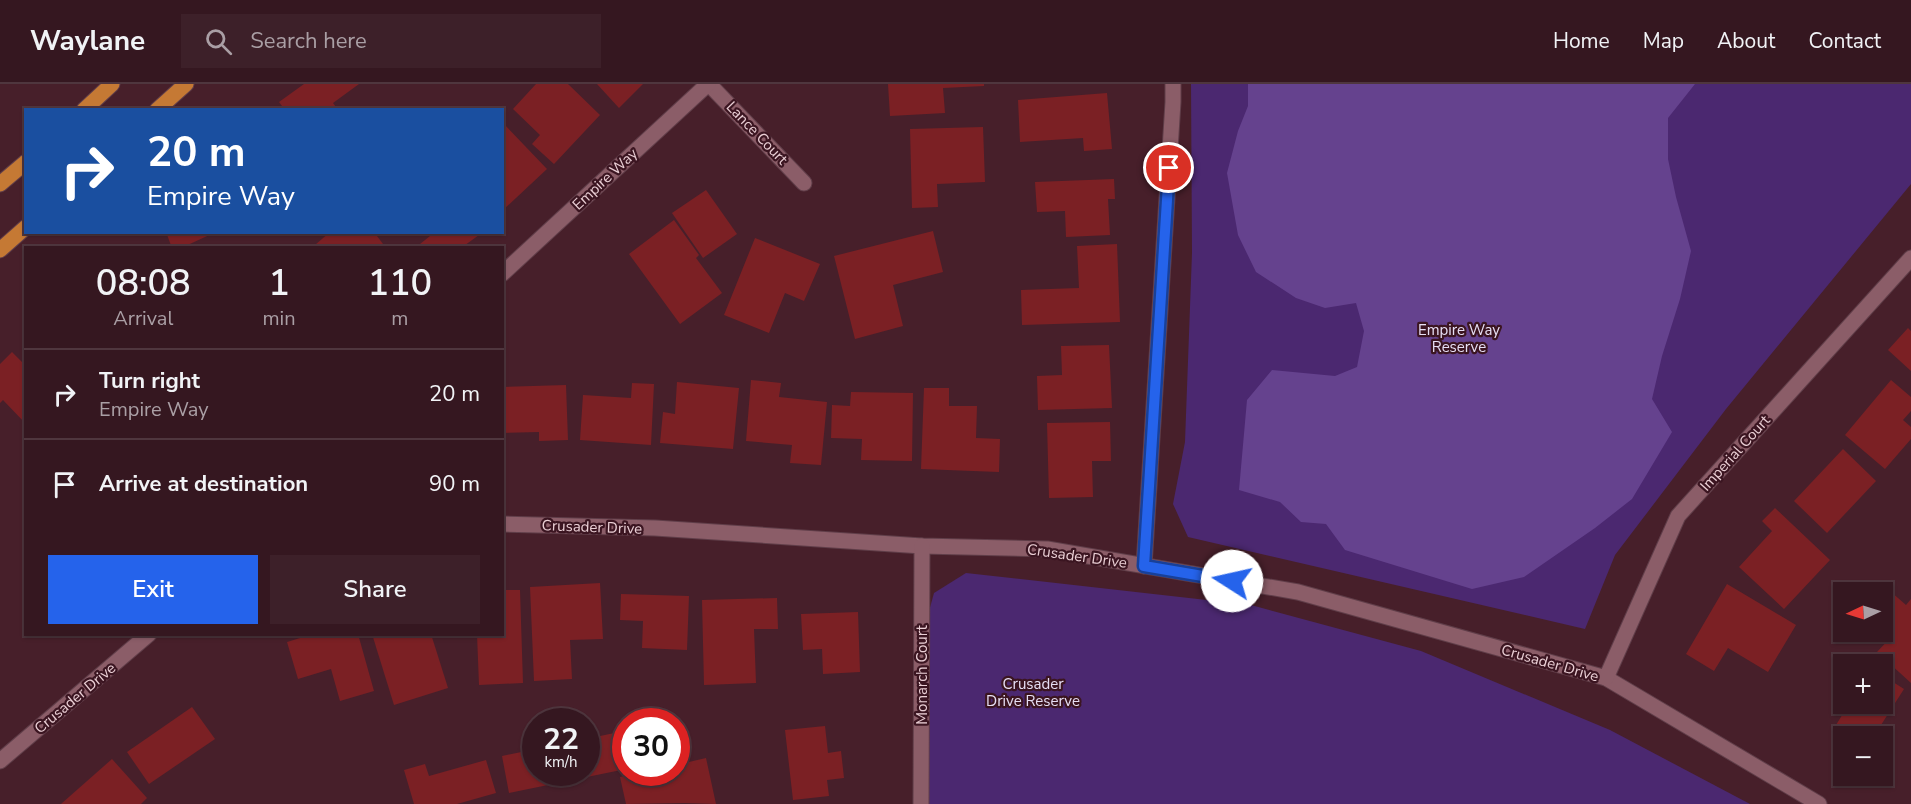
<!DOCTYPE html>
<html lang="en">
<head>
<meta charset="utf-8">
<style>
  :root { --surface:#351720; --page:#3d2029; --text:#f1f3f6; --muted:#aa9fa5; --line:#4f363e; --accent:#2563eb }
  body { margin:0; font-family:"Nunito Sans",sans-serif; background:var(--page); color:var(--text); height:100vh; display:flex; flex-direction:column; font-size:22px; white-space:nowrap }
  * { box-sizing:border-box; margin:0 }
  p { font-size:20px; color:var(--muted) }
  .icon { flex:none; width:33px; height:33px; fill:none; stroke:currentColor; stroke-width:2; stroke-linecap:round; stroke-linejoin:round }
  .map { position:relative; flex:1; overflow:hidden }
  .sheet { position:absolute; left:24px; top:162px; width:480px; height:390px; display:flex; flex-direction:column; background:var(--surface); border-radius:0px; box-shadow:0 2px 4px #0004,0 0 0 2px var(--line) }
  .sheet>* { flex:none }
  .hud { position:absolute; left:24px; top:24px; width:480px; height:126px; border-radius:0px; box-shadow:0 2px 4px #0004,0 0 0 2px var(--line); background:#1a4fa0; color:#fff; overflow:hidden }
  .needle { width:39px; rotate:266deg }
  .buttons { position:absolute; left:1833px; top:498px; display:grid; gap:12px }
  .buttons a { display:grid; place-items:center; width:60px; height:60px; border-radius:0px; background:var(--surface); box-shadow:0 2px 4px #0004,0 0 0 2px var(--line); font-size:30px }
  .speed { position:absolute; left:522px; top:624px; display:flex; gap:12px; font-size:30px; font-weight:700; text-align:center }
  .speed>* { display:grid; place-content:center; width:78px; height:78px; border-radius:50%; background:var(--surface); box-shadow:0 2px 4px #0004,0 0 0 2px var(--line); line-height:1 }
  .speed small { font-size:15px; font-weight:400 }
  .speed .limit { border:9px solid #d22; background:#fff; color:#111 }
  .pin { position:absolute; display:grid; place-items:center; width:51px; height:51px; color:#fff; margin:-26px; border:3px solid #fff; border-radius:50%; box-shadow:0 2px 6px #0007 }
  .me { position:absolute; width:66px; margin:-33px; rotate:280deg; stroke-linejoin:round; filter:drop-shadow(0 0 4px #0008) }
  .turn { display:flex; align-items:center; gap:21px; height:126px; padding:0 24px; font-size:27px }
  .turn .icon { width:78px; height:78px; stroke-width:2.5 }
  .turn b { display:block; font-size:42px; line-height:51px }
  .eta { display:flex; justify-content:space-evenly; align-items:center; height:102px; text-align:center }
  .eta b { font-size:36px; font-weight:600; line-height:42px }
  .primary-button { display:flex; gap:12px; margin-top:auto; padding:12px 24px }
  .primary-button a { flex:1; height:69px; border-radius:0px; background:var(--accent); color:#fff; font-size:24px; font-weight:600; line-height:69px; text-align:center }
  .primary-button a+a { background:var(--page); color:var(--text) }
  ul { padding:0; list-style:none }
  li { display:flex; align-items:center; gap:18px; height:90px; padding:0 24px; border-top:2px solid var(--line) }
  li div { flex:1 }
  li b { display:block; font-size:22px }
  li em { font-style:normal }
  header { display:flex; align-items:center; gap:36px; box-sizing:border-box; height:84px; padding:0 30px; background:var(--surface); border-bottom:2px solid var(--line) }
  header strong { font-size:28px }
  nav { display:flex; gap:33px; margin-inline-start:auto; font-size:21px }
  .search { width:420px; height:54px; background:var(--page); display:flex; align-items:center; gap:15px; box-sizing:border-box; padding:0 21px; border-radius:0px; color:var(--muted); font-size:22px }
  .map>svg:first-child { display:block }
  .green { fill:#4b2870 }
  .forest { fill:#65428e }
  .building { fill:#7b2024 }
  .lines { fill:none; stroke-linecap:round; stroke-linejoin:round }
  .street-casing { stroke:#603e49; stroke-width:17 }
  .primary-casing { stroke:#603e49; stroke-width:17 }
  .street { stroke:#8b5d68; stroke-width:15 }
  .primary { stroke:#c57934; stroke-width:15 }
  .route-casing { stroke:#184099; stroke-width:15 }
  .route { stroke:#2563eb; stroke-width:10 }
  .labels { text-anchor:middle; stroke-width:4.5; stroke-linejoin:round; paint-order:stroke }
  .street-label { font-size:15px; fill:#eacfd5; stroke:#3b1521 }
  .park-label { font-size:15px; fill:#e7dff5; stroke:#3b1521 }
</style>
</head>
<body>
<header>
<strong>Waylane</strong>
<div class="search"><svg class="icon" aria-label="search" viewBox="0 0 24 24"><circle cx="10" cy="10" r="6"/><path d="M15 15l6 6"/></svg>Search here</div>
<nav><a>Home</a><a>Map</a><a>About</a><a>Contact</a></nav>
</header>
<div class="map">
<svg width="1911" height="720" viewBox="0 0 1911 720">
  <rect width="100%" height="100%" fill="#471f2a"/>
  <g class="green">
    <path d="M 1191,0 L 1911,0 L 1911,100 L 1726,325 L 1615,471 L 1585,545 L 1188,453 L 1173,420 L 1185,358 L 1192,169 Z"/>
    <path d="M 966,489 L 1251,521 L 1421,567 L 1610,646 L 1750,720 L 922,720 L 920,560 L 934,509 Z"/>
  </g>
  <path class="forest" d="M 1248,0 L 1695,0 L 1668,34 L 1668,75 L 1676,113 L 1691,167 L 1680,215 L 1662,272 L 1652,315 L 1672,348 L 1632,415 L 1595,444 L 1524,493 L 1472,505 L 1345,466 L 1326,440 L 1301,438 L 1280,418 L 1239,406 L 1247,316 L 1272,286 L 1335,292 L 1357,283 L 1364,247 L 1356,219 L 1325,224 L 1296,214 L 1256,188 L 1238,151 L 1227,89 L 1238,47 L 1248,22 Z"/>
  <g class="building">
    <path d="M 304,0 L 359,0 L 333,19 L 338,26 L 285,26 L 279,18 Z"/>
    <path d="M 536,0 L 568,0 L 600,31 L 554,80 L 532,60 L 540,51 L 513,25 Z"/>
    <path d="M 597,0 L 643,0 L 619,24 Z"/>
    <path d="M 888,0 L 984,0 L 984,2 L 943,4 L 945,29 L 890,32 Z"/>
    <path d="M 1107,9 L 1112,65 L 1084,67 L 1083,54 L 1020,58 L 1018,16 Z"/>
    <path d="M 502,38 L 547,85 L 502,127 Z"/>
    <path d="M 983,43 L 985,98 L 937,100 L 938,123 L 912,124 L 910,45 Z"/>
    <path d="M 1114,95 L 1115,115 L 1108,115 L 1110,151 L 1066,153 L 1065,127 L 1037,128 L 1035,98 Z"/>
    <path d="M 706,106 L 737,150 L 703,174 L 672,129 Z"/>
    <path d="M 674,136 L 699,171 L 696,174 L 722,209 L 680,240 L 629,170 Z"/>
    <path d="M 933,147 L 943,188 L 893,201 L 903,242 L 855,255 L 834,172 Z"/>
    <path d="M 166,148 L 216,148 L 181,164 L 172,164 Z"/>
    <path d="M 330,148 L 374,148 L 386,164 L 317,164 L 315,161 Z"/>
    <path d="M 428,148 L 477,148 L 479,151 L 461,164 L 415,164 L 430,152 Z"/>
    <path d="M 755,154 L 820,180 L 804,217 L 785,209 L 769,249 L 724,231 Z"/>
    <path d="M 1117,160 L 1120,238 L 1022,241 L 1021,206 L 1079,204 L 1077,162 Z"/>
    <path d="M 1908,244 L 1911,247 L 1911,287 L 1888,266 Z"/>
    <path d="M 1109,261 L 1112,324 L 1038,326 L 1037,292 L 1062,291 L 1061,262 Z"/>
    <path d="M 12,268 L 26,282 L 26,340 L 3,316 L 0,319 L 0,280 Z"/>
    <path d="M 751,296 L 781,299 L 779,313 L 827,318 L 821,381 L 790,379 L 792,361 L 746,357 Z"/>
    <path d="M 1891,296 L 1911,313 L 1911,327 L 1903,336 L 1911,343 L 1911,355 L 1885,385 L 1845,351 Z"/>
    <path d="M 677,298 L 739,304 L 733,365 L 660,359 L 663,328 L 675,330 Z"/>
    <path d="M 632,299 L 654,300 L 651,361 L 580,356 L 583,311 L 631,314 Z"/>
    <path d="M 566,301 L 568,356 L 539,357 L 539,348 L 502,349 L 502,303 Z"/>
    <path d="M 924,304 L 949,304 L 949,322 L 977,322 L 976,354 L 1000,355 L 999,388 L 921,385 Z"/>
    <path d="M 851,308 L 913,309 L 912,377 L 861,376 L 862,355 L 831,354 L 832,321 L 850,322 Z"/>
    <path d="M 1110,338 L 1111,377 L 1092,377 L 1093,413 L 1049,414 L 1047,339 Z"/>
    <path d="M 1843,365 L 1876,397 L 1827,449 L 1794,417 Z"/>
    <path d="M 1775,424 L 1830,476 L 1784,525 L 1739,483 L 1772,447 L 1762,437 Z"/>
    <path d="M 600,499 L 603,555 L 570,556 L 572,595 L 534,597 L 530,503 Z"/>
    <path d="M 1727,500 L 1796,541 L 1768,588 L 1728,564 L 1714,587 L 1686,570 Z"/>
    <path d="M 1882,500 L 1906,521 L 1911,515 L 1911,599 L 1877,568 L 1891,553 L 1882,545 L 1882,508 L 1875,508 Z"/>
    <path d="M 502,506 L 520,506 L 523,599 L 479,601 L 477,550 L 502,550 Z"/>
    <path d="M 621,510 L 689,512 L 687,566 L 642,564 L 643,537 L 620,536 Z"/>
    <path d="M 777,514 L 778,545 L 754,545 L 756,599 L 704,601 L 702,516 Z"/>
    <path d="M 858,528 L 860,588 L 823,590 L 822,565 L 803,566 L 801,530 Z"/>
    <path d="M 313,550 L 358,550 L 374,607 L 340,617 L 331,585 L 298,595 L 287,558 Z"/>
    <path d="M 372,550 L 431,550 L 448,604 L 394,621 Z"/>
    <path d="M 1882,591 L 1904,605 L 1874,652 L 1854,652 L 1836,641 L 1849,620 L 1882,620 Z"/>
    <path d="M 192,623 L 215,655 L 149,700 L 127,668 Z"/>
    <path d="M 825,642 L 828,669 L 841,667 L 844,694 L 827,696 L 829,712 L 793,716 L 785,646 Z"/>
    <path d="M 619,648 L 626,685 L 509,709 L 502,672 L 536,665 L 536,688 L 586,688 L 586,655 Z"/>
    <path d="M 706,674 L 716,720 L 684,719 L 626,720 L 620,693 L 640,688 L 676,688 L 676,681 Z"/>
    <path d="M 112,675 L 147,714 L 141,720 L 61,720 Z"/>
    <path d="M 486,676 L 496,709 L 457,720 L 414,720 L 404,686 L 425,680 L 429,692 Z"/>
  </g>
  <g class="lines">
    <defs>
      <g id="street">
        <path d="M 709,0 L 804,99"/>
        <path d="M 502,190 L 708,0"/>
        <path d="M 502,440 L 655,444 L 922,462 L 1047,465 L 1298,508 L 1606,594 L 1819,720"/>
        <path d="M 1144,482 L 1173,18 L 1173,0"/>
        <path d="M 1606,594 L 1678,432 L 1911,174"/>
        <path d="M 0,677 L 149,550"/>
        <path d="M 921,720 L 922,462"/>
      </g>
      <g id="primary">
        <path d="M 84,26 L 112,0"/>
        <path d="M 157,26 L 186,0"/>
        <path d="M 0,100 L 26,78"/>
        <path d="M 0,166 L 26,143"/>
      </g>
    </defs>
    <use href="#street" class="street-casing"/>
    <use href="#primary" class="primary-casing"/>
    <use href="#street" class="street"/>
    <use href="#primary" class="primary"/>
  </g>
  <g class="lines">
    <defs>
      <path id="route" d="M 1169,84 L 1144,482 L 1232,497"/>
    </defs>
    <use href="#route" class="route-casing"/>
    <use href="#route" class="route"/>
  </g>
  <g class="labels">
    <g class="street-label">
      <text transform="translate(757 49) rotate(46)" y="5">Lance Court</text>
      <text transform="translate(605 95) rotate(-43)" y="5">Empire Way</text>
      <text transform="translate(1735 369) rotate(-48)" y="5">Imperial Court</text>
      <text transform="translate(592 443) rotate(2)" y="5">Crusader Drive</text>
      <text transform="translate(1077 472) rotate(8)" y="5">Crusader Drive</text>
      <text transform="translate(1550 579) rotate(16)" y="5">Crusader Drive</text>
      <text transform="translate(922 591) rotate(-90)" y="5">Monarch Court</text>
      <text transform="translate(75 614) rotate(-40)" y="5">Crusader Drive</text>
    </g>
    <g class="park-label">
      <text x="1459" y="251">Empire Way<tspan x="1459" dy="17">Reserve</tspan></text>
      <text x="1033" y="605">Crusader<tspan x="1033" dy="17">Drive Reserve</tspan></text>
    </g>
  </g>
</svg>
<div class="buttons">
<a><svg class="needle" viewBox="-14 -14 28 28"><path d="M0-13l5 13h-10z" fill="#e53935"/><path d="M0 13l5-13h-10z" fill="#aa9fa5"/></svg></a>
<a>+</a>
<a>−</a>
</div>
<div class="speed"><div>22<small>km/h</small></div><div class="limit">30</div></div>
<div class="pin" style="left:1169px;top:84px;background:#d93025"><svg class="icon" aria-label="arrive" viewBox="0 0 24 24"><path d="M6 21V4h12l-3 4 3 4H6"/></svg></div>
<svg class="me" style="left:1232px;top:497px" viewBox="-20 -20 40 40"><circle r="19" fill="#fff"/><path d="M0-13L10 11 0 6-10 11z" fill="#2563eb"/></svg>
<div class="hud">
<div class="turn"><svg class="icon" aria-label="right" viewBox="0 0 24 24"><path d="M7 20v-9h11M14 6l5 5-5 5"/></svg><div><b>20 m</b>Empire Way</div></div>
</div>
<section class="sheet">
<div class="eta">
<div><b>08:08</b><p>Arrival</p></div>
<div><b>1</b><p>min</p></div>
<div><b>110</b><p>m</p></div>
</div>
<ul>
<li><svg class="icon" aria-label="right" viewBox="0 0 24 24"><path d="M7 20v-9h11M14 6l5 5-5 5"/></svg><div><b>Turn right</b><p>Empire Way</p></div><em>20 m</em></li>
<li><svg class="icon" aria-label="arrive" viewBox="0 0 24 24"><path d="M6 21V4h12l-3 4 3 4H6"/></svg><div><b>Arrive at destination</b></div><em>90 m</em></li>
</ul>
<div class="primary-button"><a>Exit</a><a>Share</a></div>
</section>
</div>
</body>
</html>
